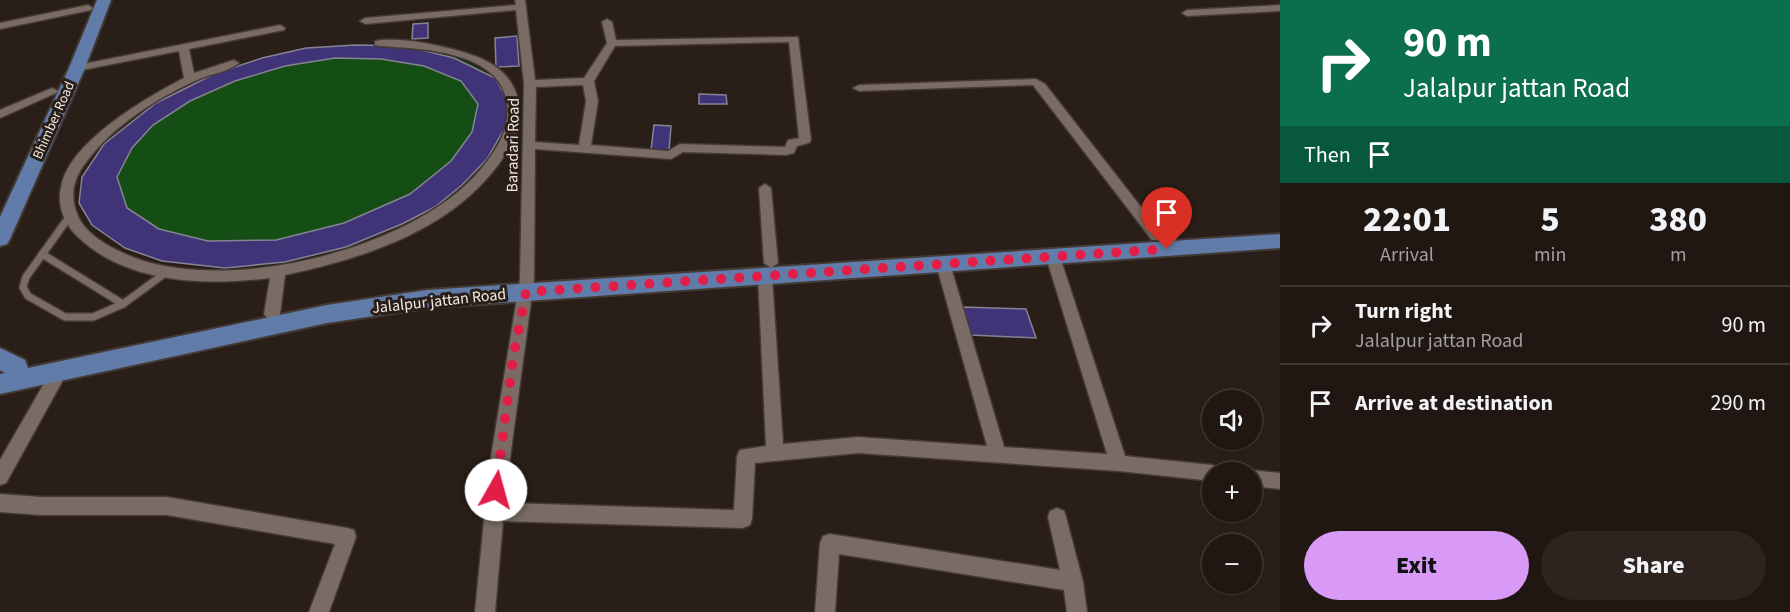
<!DOCTYPE html>
<html lang="en">
<head>
<meta charset="utf-8">
<style>
  :root { --surface:#201712; --page:#2d2420; --text:#f1f3f6; --muted:#a29f9f; --line:#3d3632; --accent:#d99af7 }
  body { margin:0; font-family:"Source Sans 3",sans-serif; background:var(--page); color:var(--text); height:100vh; display:flex; flex-direction:column; font-size:22px; white-space:nowrap }
  * { box-sizing:border-box; margin:0 }
  p { font-size:20px; color:var(--muted) }
  .icon { flex:none; width:33px; height:33px; fill:none; stroke:currentColor; stroke-width:2; stroke-linecap:round; stroke-linejoin:round }
  .map { position:relative; flex:1; overflow:hidden }
  .details { display:flex; flex-direction:column; background:var(--surface); width:510px }
  .details>* { flex:none }
  .banner { background:#0b6e4f; color:#fff; overflow:hidden }
  .tools { position:absolute; left:1202px; top:390px; display:grid; gap:12px }
  .tools a { display:grid; place-items:center; width:60px; height:60px; border-radius:50%; background:var(--surface); box-shadow:0 2px 4px #0004,0 0 0 2px var(--line); font-size:30px }
  .pin { position:absolute; display:grid; place-items:center; width:51px; height:51px; color:#fff; margin:-62px -26px; border-radius:50% 50% 50% 0; rotate:-45deg; box-shadow:0 0 6px #0007 }
  .pin .icon { rotate:45deg }
  .me { position:absolute; width:66px; margin:-33px; rotate:7deg; stroke-linejoin:round; filter:drop-shadow(0 0 4px #0008) }
  .turn { display:flex; align-items:center; gap:21px; height:126px; padding:0 24px; font-size:27px }
  .turn .icon { width:78px; height:78px; stroke-width:2.5 }
  .turn b { display:block; font-size:42px; line-height:51px }
  .then { display:flex; align-items:center; height:57px; padding:0 24px; background:#0003; gap:12px; font-size:22px }
  .eta { display:flex; justify-content:space-evenly; align-items:center; height:102px; text-align:center }
  .eta b { font-size:36px; font-weight:800; line-height:42px }
  .cta { display:flex; gap:12px; margin-top:auto; padding:12px 24px }
  .cta a { flex:1; height:69px; border-radius:36px; background:var(--accent); color:#111; font-size:24px; font-weight:800; line-height:69px; text-align:center }
  .cta a+a { background:var(--page); color:var(--text) }
  ul { padding:0; list-style:none }
  li { display:flex; align-items:center; gap:18px; height:78px; padding:0 24px; border-top:2px solid var(--line) }
  li div { flex:1 }
  li b { display:block; font-size:22px }
  li em { font-style:normal }
  main { display:flex; flex:1; min-height:0 }
  .map>svg:first-child { display:block }
  .green { fill:#144e15 }
  .building { fill:#403378; stroke:#848492; stroke-width:1.5; fill-rule:evenodd }
  .lines { fill:none; stroke-linecap:round; stroke-linejoin:round }
  .service-casing { stroke:#433a36; stroke-width:10 }
  .minor-casing { stroke:#433a36; stroke-width:3 }
  .primary-casing { stroke:#433a36; stroke-width:4 }
  .service { stroke:#7a6c64; stroke-width:7 }
  .minor { fill:#7a6c64; fill-rule:evenodd }
  .primary { fill:#617ca9; fill-rule:evenodd }
  .route { stroke:#e11d48; stroke-width:10; stroke-dasharray:0 18 }
  .labels { text-anchor:middle; stroke-width:6; stroke-linejoin:round; paint-order:stroke }
  .far-street-label { font-size:14px; fill:#f1e9e5; stroke:#2a1f18 }
  .street-label { font-size:16px; fill:#f1e9e5; stroke:#2a1f18 }
</style>
</head>
<body>
<main>
<div class="map">
<svg width="1280" height="612" viewBox="0 0 1280 612">
  <rect width="100%" height="100%" fill="#2a1f18"/>
  <path class="green" d="M 356,45 C 400,46 486,50 506,97 C 509,104 507,116 507,124 L 402,224 L 346,247 L 285,262 L 225,268 L 125,248 L 92,225 L 79,203 L 82,177 L 214,74 L 262,58 L 306,48 Z"/>
  <g class="building">
    <path d="M 428,23 L 428,38 L 412,39 L 413,24 Z"/>
    <path d="M 517,36 L 519,66 L 496,67 L 495,38 Z"/>
    <path d="M 356,45 L 405,46 L 454,58 L 495,78 L 507,99 L 507,124 L 487,159 L 462,185 L 435,207 L 402,224 L 346,247 L 285,262 L 225,268 L 162,261 L 125,248 L 92,225 L 79,203 L 82,177 L 104,144 L 156,103 L 214,74 L 262,58 L 306,48 ZM 335,58 L 381,59 L 424,66 L 461,81 L 478,104 L 472,132 L 451,161 L 410,194 L 344,223 L 276,240 L 208,241 L 159,229 L 127,208 L 117,177 L 132,148 L 153,125 L 190,101 L 235,81 L 285,66 Z"/>
    <path d="M 699,94 L 726,95 L 727,104 L 699,104 Z"/>
    <path d="M 654,125 L 671,126 L 669,151 L 651,150 Z"/>
    <path d="M 962,307 L 1026,309 L 1036,338 L 971,335 Z"/>
  </g>
  <g class="lines">
    <defs>
      <g id="service">
        <path d="M 69,217 L 26,277 L 23,287 L 28,296 L 65,317 L 93,317 L 123,304 L 168,271"/>
        <path d="M 42,254 L 123,304"/>
      </g>
      <g id="minor">
        <path d="M 515,0 L 525,0 L 535,80 L 584,78 L 607,43 L 602,22 L 607,19 L 612,22 L 616,40 L 798,37 L 811,140 L 809,143 L 797,146 L 794,153 L 786,155 L 683,152 L 671,159 L 535,149 L 534,279 L 504,503 L 734,510 L 737,456 L 740,450 L 766,446 L 758,276 L 760,272 L 770,272 L 772,276 L 783,444 L 858,437 L 987,446 L 936,264 L 943,259 L 950,264 L 1004,447 L 1107,454 L 1046,257 L 1053,252 L 1060,257 L 1125,456 L 1212,465 L 1218,467 L 1221,472 L 1212,472 L 1212,481 L 1119,471 L 858,453 L 755,463 L 752,519 L 750,525 L 743,528 L 503,521 L 495,612 L 475,612 L 489,469 L 520,279 L 524,84 L 516,10 L 365,24 L 360,21 L 365,18 L 516,5 ZM 789,42 L 799,138 L 788,140 L 785,147 L 680,144 L 668,151 L 591,145 L 598,101 L 594,81 L 615,46 ZM 583,85 L 586,101 L 579,145 L 535,142 L 536,87 Z"/>
        <path d="M 88,5 L 93,8 L 91,10 L 0,29 L 0,23 Z"/>
        <path d="M 1280,5 L 1280,11 L 1187,16 L 1182,13 L 1187,10 Z"/>
        <path d="M 280,25 L 285,28 L 284,30 L 189,49 L 194,73 L 234,60 L 239,63 C 229,72 210,74 197,80 C 157,98 113,126 87,161 C 73,178 69,196 78,216 C 85,232 104,244 119,251 C 215,300 414,251 481,169 C 497,149 510,130 507,103 C 500,50 420,49 379,46 L 375,45 L 375,41 C 399,36 446,46 469,54 C 495,62 516,78 519,106 C 521,130 511,147 498,165 C 449,231 362,259 285,275 L 280,314 L 277,318 L 267,318 L 264,314 L 270,278 C 207,286 127,284 78,237 C 63,223 56,203 62,183 C 73,140 147,97 184,78 L 179,51 L 77,71 L 73,70 L 73,66 Z"/>
        <path d="M 1036,79 L 1045,84 L 1162,234 L 1164,237 L 1162,240 L 1152,240 L 1033,85 L 859,91 L 853,88 L 859,85 Z"/>
        <path d="M 52,88 L 58,91 L 56,93 L 0,118 L 0,110 Z"/>
        <path d="M 765,184 L 771,188 L 778,263 L 771,268 L 764,263 L 759,188 Z"/>
        <path d="M 60,364 L 66,366 L 68,371 L 6,483 L 0,485 L 0,460 L 54,366 Z"/>
        <path d="M 1251,470 L 1280,473 L 1280,489 L 1251,486 L 1251,472 L 1244,472 Z"/>
        <path d="M 0,494 L 41,497 L 167,497 L 347,528 L 354,530 L 356,537 L 329,612 L 309,612 L 335,544 L 167,515 L 41,515 L 0,512 Z"/>
        <path d="M 1057,508 L 1064,511 L 1066,517 L 1083,582 L 1087,612 L 1067,612 L 1064,590 L 839,554 L 835,612 L 815,612 L 820,543 L 823,536 L 830,534 L 1060,570 L 1048,517 L 1050,511 Z"/>
      </g>
      <g id="primary">
        <path d="M 97,0 L 111,0 L 85,68 L 10,239 L 7,244 L 0,246 L 0,217 L 69,68 Z"/>
        <path d="M 1280,234 L 1280,248 L 427,308 L 327,323 L 0,394 L 0,374 L 5,373 L 0,370 L 0,348 L 25,360 L 28,368 L 327,305 L 427,290 Z"/>
      </g>
    </defs>
    <use href="#service" class="service-casing"/>
    <use href="#minor" class="minor-casing"/>
    <use href="#primary" class="primary-casing"/>
    <use href="#service" class="service"/>
    <use href="#minor" class="minor"/>
    <use href="#primary" class="primary"/>
  </g>
  <g class="lines">
    <path class="route" d="M 496,490 L 513,358 L 526,292 L 1167,249"/>
  </g>
  <g class="labels">
    <g class="far-street-label">
      <text transform="translate(53 120) rotate(-66)" y="5">Bhimber Road</text>
    </g>
    <g class="street-label">
      <text transform="translate(512 145) rotate(-89)" y="6">Baradari Road</text>
      <text transform="translate(439 300) rotate(-6)" y="6">Jalalpur jattan Road</text>
    </g>
  </g>
</svg>
<div class="tools">
<a><svg class="icon" aria-label="sound" viewBox="0 0 24 24"><path d="M4 9h4l5-4v14l-5-4H4zM17 9q2 3 0 6"/></svg></a>
<a>+</a>
<a>−</a>
</div>
<div class="pin" style="left:1167px;top:249px;background:#d93025"><svg class="icon" aria-label="arrive" viewBox="0 0 24 24"><path d="M6 21V4h12l-3 4 3 4H6"/></svg></div>
<svg class="me" style="left:496px;top:490px" viewBox="-20 -20 40 40"><circle r="19" fill="#fff"/><path d="M0-13L10 11 0 6-10 11z" fill="#e11d48"/></svg>
</div>
<section class="details">
<div class="banner">
<div class="turn"><svg class="icon" aria-label="right" viewBox="0 0 24 24"><path d="M7 20v-9h11M14 6l5 5-5 5"/></svg><div><b>90 m</b>Jalalpur jattan Road</div></div>
<div class="then">Then<svg class="icon" aria-label="arrive" viewBox="0 0 24 24"><path d="M6 21V4h12l-3 4 3 4H6"/></svg></div>
</div>
<div class="eta">
<div><b>22:01</b><p>Arrival</p></div>
<div><b>5</b><p>min</p></div>
<div><b>380</b><p>m</p></div>
</div>
<ul>
<li><svg class="icon" aria-label="right" viewBox="0 0 24 24"><path d="M7 20v-9h11M14 6l5 5-5 5"/></svg><div><b>Turn right</b><p>Jalalpur jattan Road</p></div><em>90 m</em></li>
<li><svg class="icon" aria-label="arrive" viewBox="0 0 24 24"><path d="M6 21V4h12l-3 4 3 4H6"/></svg><div><b>Arrive at destination</b></div><em>290 m</em></li>
</ul>
<div class="cta"><a>Exit</a><a>Share</a></div>
</section>
</main>
</body>
</html>
